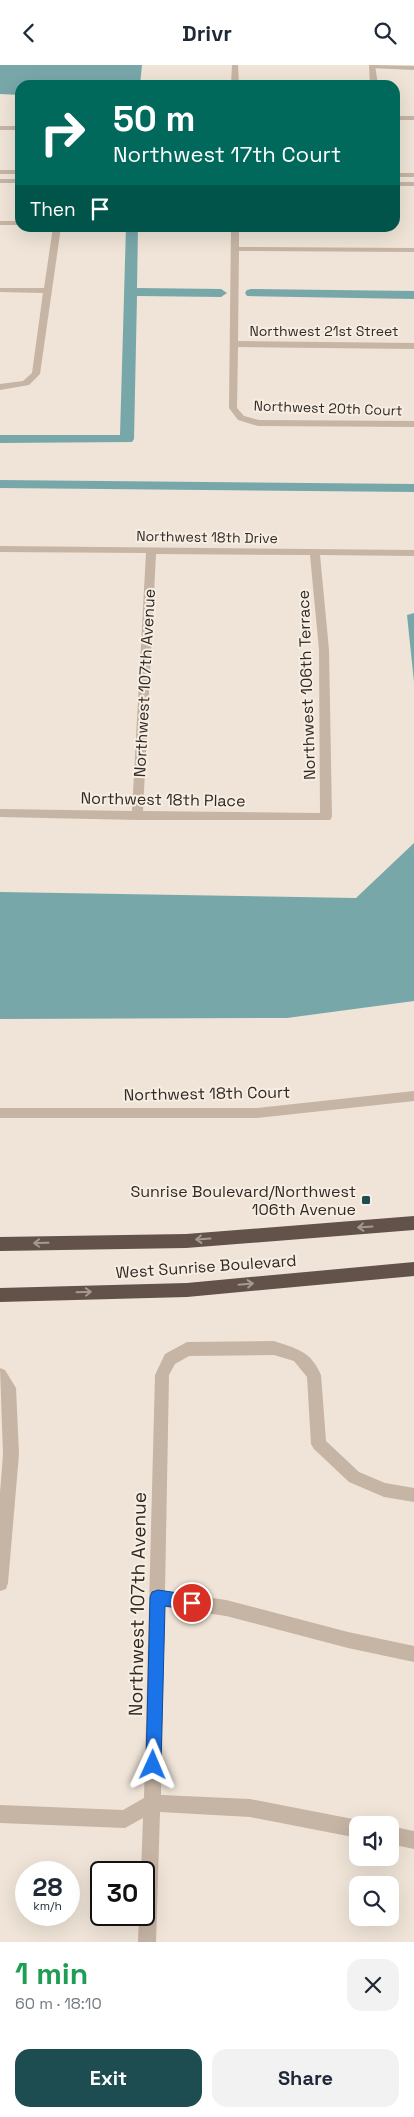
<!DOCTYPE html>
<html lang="en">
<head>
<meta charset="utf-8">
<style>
  :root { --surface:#fff; --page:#f2f2f3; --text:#1f2937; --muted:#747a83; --accent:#1d4c51 }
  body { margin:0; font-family:"Space Grotesk",sans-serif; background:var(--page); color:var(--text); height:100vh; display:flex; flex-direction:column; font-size:19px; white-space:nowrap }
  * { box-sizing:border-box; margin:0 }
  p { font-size:16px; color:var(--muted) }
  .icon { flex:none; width:28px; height:28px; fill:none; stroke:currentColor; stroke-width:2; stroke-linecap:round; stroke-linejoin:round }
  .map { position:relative; height:1877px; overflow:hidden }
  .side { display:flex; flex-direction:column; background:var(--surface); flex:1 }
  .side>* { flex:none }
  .hud { position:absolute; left:15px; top:15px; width:385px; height:152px; border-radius:15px; box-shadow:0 5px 20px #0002; background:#00695c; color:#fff; overflow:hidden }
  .buttons { position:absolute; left:349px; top:1751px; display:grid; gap:10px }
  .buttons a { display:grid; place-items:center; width:50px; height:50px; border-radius:10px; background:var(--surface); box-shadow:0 5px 20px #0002; font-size:25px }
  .speed { position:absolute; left:15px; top:1796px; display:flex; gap:10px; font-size:25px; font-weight:700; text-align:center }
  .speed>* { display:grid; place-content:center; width:65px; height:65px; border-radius:50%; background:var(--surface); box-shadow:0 5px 20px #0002; line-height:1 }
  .speed small { font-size:12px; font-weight:400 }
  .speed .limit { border:2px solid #111; border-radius:8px; background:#fff; color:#111 }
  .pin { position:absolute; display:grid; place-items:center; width:42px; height:42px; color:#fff; margin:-21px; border:2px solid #fff; border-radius:50%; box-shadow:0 1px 5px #0007 }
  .me { position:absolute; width:55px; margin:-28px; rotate:1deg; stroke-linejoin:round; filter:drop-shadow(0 0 4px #0008) }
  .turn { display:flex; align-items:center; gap:18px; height:105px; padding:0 15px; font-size:22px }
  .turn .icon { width:65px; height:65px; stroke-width:2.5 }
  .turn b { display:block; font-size:35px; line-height:42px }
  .then { display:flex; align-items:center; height:48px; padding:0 15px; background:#0003; gap:10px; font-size:19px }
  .round { display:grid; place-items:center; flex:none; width:52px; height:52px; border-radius:15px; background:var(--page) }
  .overview { display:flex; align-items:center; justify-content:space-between; height:85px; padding:0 15px }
  h1 { font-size:30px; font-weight:700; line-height:38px; color:#1e9e55 }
  .action { display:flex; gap:10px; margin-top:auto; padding:10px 15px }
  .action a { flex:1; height:58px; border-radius:15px; background:var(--accent); color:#fff; font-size:20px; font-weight:700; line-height:58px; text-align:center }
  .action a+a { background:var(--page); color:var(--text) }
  header { display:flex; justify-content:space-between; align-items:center; height:65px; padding:0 15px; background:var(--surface); font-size:22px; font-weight:700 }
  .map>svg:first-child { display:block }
  .water { fill:#78a7aa }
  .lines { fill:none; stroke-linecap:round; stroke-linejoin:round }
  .canal { fill:#78a7aa; fill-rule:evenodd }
  .minor { fill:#c6b4a4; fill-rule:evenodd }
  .tertiary { fill:#c6b4a4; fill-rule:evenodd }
  .trunk { fill:#62524a; fill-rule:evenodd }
  .oneway { stroke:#a5988f }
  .route { fill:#1a73e8; stroke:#114b97 }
  .poi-dot { fill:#1d4c51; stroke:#f7eee3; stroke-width:2 }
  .labels { text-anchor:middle; stroke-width:4; stroke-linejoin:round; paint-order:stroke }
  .far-street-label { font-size:14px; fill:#322925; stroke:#f7eee3 }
  .street-label { font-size:16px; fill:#322925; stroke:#f7eee3 }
  .poi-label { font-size:16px; fill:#322925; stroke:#f7eee3; text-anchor:end }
  .near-street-label { font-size:19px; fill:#322925; stroke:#f7eee3 }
</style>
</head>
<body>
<header><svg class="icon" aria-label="back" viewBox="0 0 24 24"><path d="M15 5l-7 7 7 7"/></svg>Drivr<svg class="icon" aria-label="search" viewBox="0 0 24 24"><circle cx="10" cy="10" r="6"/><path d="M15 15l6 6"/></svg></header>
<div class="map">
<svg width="414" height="1877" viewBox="0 0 414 1877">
  <rect width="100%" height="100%" fill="#efe4d7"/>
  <g class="water">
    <path d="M 0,0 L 142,0 L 140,20 L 20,20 L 20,30 L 0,29 Z"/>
    <path d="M 414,548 L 414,617 L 407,550 Z"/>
    <path d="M 414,778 L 414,936 L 287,953 L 0,954 L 0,827 L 356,833 Z"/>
  </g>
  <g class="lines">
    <g class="canal">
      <path d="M 126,162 L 138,162 L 137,223 L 221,224 L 227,228 L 221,232 L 137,231 L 134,374 L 132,377 L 0,378 L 0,370 L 120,370 Z"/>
      <path d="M 251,224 L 414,226 L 414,234 L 247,231 L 245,228 L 247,225 Z"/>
      <path d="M 0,415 L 414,419 L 414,427 L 0,423 Z"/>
    </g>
    <g class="minor">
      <path d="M 232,0 L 238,0 L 239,20 L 231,20 Z"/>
      <path d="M 372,0 L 414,1 L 414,5 L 370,3 L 369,2 Z"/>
      <rect x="395" y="51" width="19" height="4"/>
      <rect x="0" y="61" width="20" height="4"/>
      <rect x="0" y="156" width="20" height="4"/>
      <path d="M 53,162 L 61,162 L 40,309 L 29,320 L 0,325 L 0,319 L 23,316 L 32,308 L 43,228 L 0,227 L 0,223 L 44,223 Z"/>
      <path d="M 231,162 L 239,162 L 239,182 L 414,183 L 414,187 L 239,186 L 238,276 L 414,278 L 414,284 L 238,282 L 237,343 L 244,351 L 259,355 L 414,356 L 414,362 L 258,361 L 238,355 L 229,343 Z"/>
      <path d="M 0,481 L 414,485 L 414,491 L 320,490 L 329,585 L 332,752 L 330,755 L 137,755 L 0,752 L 0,744 L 132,746 L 146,488 L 0,487 ZM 156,489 L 310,490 L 319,585 L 320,748 L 143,746 Z"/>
      <path d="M 414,1026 L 414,1036 L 257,1053 L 0,1053 L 0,1043 L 257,1043 Z"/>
      <path d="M 274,1276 C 297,1284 311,1286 321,1310 L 326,1376 L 359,1407 L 385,1418 L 414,1423 L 414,1437 L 384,1432 L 349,1417 L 314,1384 L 311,1379 L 307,1312 L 294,1296 L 274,1290 L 189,1291 L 175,1299 L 169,1310 L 165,1526 L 226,1535 L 348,1567 L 414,1581 L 414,1597 L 348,1583 L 226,1551 L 165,1542 L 161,1730 L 250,1734 L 358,1755 L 365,1760 L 358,1760 L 358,1773 L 250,1752 L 160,1747 L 156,1877 L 138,1877 L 139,1850 L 144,1850 L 144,1808 L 141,1808 L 143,1753 L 125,1763 L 0,1758 L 0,1740 L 123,1745 L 144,1733 L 155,1310 L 165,1289 L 187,1277 Z"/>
      <path d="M 0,1303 L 5,1305 L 16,1323 L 19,1389 L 8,1518 L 6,1524 L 0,1526 L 0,1428 L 3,1389 Z"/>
      <path d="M 390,1761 L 414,1766 L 414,1784 L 390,1779 Z"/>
    </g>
    <g class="tertiary">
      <path d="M 369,0 L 375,0 L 378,20 L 370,20 Z"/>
      <rect x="0" y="105" width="20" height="4"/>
      <rect x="395" y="108" width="19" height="4"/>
      <rect x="0" y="114" width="20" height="4"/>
      <rect x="395" y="117" width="19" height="4"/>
    </g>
    <g class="trunk">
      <path d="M 414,1151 L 414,1165 L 186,1183 L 0,1186 L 0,1172 L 186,1169 Z"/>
      <path d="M 414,1197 L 414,1211 L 187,1232 L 0,1237 L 0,1223 L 187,1218 Z"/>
    </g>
  </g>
  <defs><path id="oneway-shaft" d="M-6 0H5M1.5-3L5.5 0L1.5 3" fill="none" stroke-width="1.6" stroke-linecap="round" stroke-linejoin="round" transform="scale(1.25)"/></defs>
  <g class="oneway">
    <use href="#oneway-shaft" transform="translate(365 1162) rotate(176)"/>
    <use href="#oneway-shaft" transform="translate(203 1174) rotate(176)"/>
    <use href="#oneway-shaft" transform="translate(41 1178) rotate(179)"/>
    <use href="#oneway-shaft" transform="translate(246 1219) rotate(-5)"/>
    <use href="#oneway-shaft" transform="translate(84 1227) rotate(-2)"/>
  </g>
  <path class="route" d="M 158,1525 L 192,1530 L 197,1532 L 199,1538 L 197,1543 L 192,1545 L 165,1541 L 161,1700 L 159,1706 L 153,1708 L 148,1706 L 146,1700 L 150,1532 L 152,1527 Z"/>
  <rect class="poi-dot" x="361" y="1130" width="10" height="10" rx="2.5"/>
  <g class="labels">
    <g class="far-street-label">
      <text x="324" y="271">Northwest 21st Street</text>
      <text transform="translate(328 343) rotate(2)" y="5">Northwest 20th Court</text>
      <text transform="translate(207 472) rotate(1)" y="5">Northwest 18th Drive</text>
    </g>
    <g class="street-label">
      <text transform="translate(144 618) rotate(-87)" y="6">Northwest 107th Avenue</text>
      <text transform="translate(306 620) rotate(-92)" y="6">Northwest 106th Terrace</text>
      <text transform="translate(163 734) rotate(1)" y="6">Northwest 18th Place</text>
      <text transform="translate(207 1028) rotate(-1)" y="6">Northwest 18th Court</text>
      <text transform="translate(206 1201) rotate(-4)" y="6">West Sunrise Boulevard</text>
    </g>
    <g class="poi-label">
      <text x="356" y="1132">Sunrise Boulevard/Northwest<tspan x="356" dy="18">106th Avenue</tspan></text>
    </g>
    <g class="near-street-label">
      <text transform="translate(137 1539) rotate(-89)" y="7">Northwest 107th Avenue</text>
    </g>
  </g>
</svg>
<div class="buttons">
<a><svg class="icon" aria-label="sound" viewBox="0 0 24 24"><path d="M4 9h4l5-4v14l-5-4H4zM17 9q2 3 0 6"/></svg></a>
<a><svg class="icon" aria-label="search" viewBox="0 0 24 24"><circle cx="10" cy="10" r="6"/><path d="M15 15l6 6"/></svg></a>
</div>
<div class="speed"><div>28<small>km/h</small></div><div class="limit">30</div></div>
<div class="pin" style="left:192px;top:1538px;background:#d93025"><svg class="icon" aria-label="arrive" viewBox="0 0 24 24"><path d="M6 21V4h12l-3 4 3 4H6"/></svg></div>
<svg class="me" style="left:153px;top:1700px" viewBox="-20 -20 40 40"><path d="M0-17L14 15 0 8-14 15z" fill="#1a73e8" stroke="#fff" stroke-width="4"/></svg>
<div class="hud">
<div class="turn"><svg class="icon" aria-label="right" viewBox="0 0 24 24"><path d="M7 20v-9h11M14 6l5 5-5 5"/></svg><div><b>50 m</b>Northwest 17th Court</div></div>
<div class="then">Then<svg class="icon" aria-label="arrive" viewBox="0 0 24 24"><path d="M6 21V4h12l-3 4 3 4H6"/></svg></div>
</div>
</div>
<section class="side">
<div class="overview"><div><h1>1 min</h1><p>60 m · 18:10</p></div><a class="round"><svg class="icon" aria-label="close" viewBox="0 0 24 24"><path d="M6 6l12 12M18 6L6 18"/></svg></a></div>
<div class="action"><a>Exit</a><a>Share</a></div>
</section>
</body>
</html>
